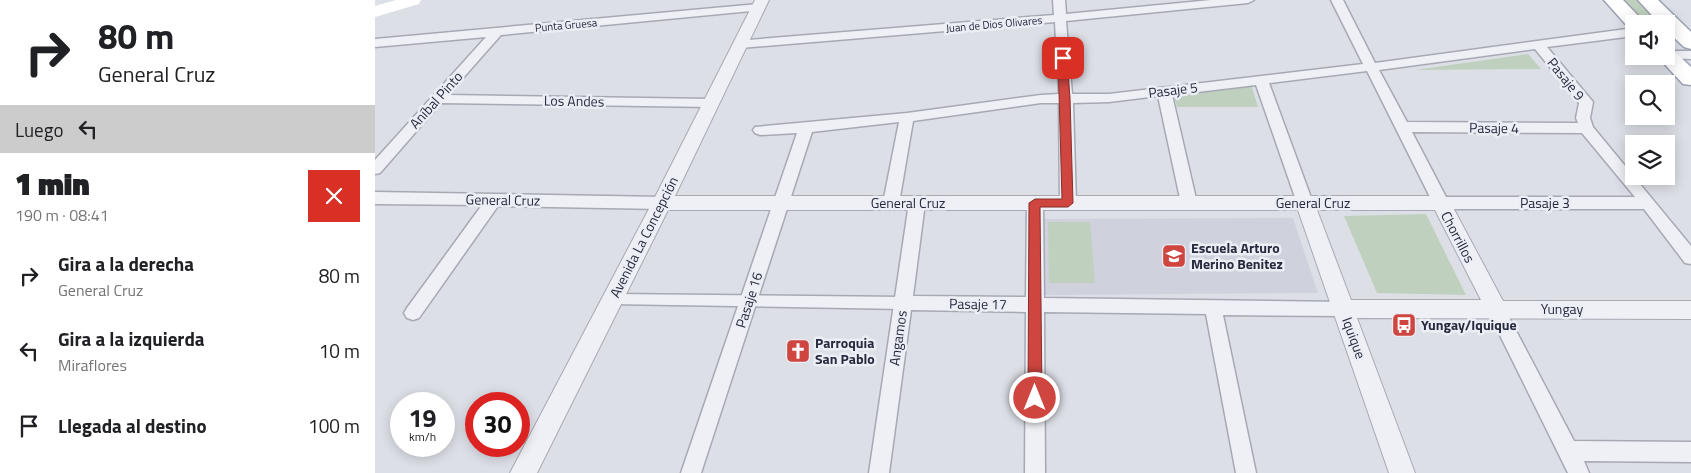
<!DOCTYPE html>
<html lang="es">
<head>
<meta charset="utf-8">
<style>
  :root { --surface:#fff; --page:#f2f2f2; --text:#202124; --muted:#757577 }
  body { margin:0; font-family:"Titillium Web",sans-serif; background:var(--page); color:var(--text); height:100vh; display:flex; flex-direction:column; font-size:19px; white-space:nowrap }
  * { box-sizing:border-box; margin:0 }
  p { font-size:16px; color:var(--muted) }
  .icon { flex:none; width:28px; height:28px; fill:none; stroke:currentColor; stroke-width:2; stroke-linecap:round; stroke-linejoin:round }
  .map { position:relative; flex:1; overflow:hidden }
  .details { display:flex; flex-direction:column; background:var(--surface); width:375px }
  .details>* { flex:none }
  .hud { background:#fff; color:var(--text); overflow:hidden }
  .controls { position:absolute; left:1250px; top:15px; display:grid; gap:10px }
  .controls a { display:grid; place-items:center; width:50px; height:50px; border-radius:0px; background:var(--surface); box-shadow:0 2px 12px #0003; font-size:25px }
  .speed { position:absolute; left:15px; top:392px; display:flex; gap:10px; font-size:25px; font-weight:700; text-align:center }
  .speed>* { display:grid; place-content:center; width:65px; height:65px; border-radius:50%; background:var(--surface); box-shadow:0 2px 12px #0003; line-height:1 }
  .speed small { font-size:12px; font-weight:400 }
  .speed .limit { border:8px solid #d22; background:#fff; color:#111 }
  .pin { position:absolute; display:grid; place-items:center; width:42px; height:42px; color:#fff; margin:-21px; border-radius:10px; box-shadow:0 2px 8px #0006 }
  .me { position:absolute; width:55px; margin:-28px; rotate:0deg; stroke-linejoin:round; filter:drop-shadow(0 0 4px #0008) }
  .turn { display:flex; align-items:center; gap:18px; height:105px; padding:0 15px; font-size:22px }
  .turn .icon { width:65px; height:65px; stroke-width:2.5 }
  .turn b { display:block; font-size:35px; line-height:42px }
  .then { display:flex; align-items:center; height:48px; padding:0 15px; background:#0003; gap:10px; font-size:19px }
  .round { display:grid; place-items:center; flex:none; width:52px; height:52px; border-radius:0px; background:var(--page) }
  .overview { display:flex; align-items:center; justify-content:space-between; height:85px; padding:0 15px }
  h1 { font-size:30px; font-weight:800; line-height:38px }
  ul { padding:0; list-style:none }
  li { display:flex; align-items:center; gap:15px; height:75px; padding:0 15px }
  li div { flex:1 }
  li b { display:block; font-size:19px }
  li em { font-style:normal }
  main { display:flex; flex:1; min-height:0 }
  .map>svg:first-child { display:block }
  .built { fill:#cfd1dc }
  .green { fill:#bfd1be }
  .lines { fill:none; stroke-linecap:round; stroke-linejoin:round }
  .pedestrian-casing { stroke:#a6a9b4; stroke-width:3 }
  .minor-casing { stroke:#a6a9b4; stroke-width:3 }
  .tertiary-casing { stroke:#a6a9b4; stroke-width:2 }
  .primary-casing { stroke:#9ca1b3; stroke-width:3 }
  .pedestrian { fill:#eff0f5; fill-rule:evenodd }
  .minor { fill:#eff0f5; fill-rule:evenodd }
  .tertiary { fill:#eff0f5; fill-rule:evenodd }
  .secondary { fill:#fff; fill-rule:evenodd }
  .primary { fill:#fff; fill-rule:evenodd }
  .route { fill:#cf453f; stroke:#872d29 }
  .labels { text-anchor:middle; stroke-width:5; stroke-linejoin:round; paint-order:stroke }
  .far-street-label { font-size:11px; fill:#262a3d; stroke:#eceef5 }
  .street-label { font-size:14px; fill:#262a3d; stroke:#eceef5 }
  .poi-label { font-size:14px; font-weight:bold; fill:#262a3d; stroke:#eceef5; text-anchor:start }
</style>
</head>
<body>
<main>
<section class="details">
<div class="hud">
<div class="turn"><svg class="icon" aria-label="right" viewBox="0 0 24 24"><path d="M7 20v-9h11M14 6l5 5-5 5"/></svg><div><b>80 m</b>General Cruz</div></div>
<div class="then">Luego<svg class="icon" aria-label="left" viewBox="0 0 24 24"><path d="M17 20v-9H6M10 6l-5 5 5 5"/></svg></div>
</div>
<div class="overview"><div><h1>1 min</h1><p>190 m · 08:41</p></div><a class="round" style="background:#d93025;color:#fff"><svg class="icon" aria-label="close" viewBox="0 0 24 24"><path d="M6 6l12 12M18 6L6 18"/></svg></a></div>
<ul>
<li><svg class="icon" aria-label="right" viewBox="0 0 24 24"><path d="M7 20v-9h11M14 6l5 5-5 5"/></svg><div><b>Gira a la derecha</b><p>General Cruz</p></div><em>80 m</em></li>
<li><svg class="icon" aria-label="left" viewBox="0 0 24 24"><path d="M17 20v-9H6M10 6l-5 5 5 5"/></svg><div><b>Gira a la izquierda</b><p>Miraflores</p></div><em>10 m</em></li>
<li><svg class="icon" aria-label="arrive" viewBox="0 0 24 24"><path d="M6 21V4h12l-3 4 3 4H6"/></svg><div><b>Llegada al destino</b></div><em>100 m</em></li>
</ul>
</section>
<div class="map">
<svg width="1316" height="473" viewBox="0 0 1316 473">
  <rect width="100%" height="100%" fill="#dddfe7"/>
  <path class="built" d="M 918,218 L 943,293 L 669,295 L 668,219 Z"/>
  <g class="green">
    <path d="M 1242,0 L 1262,0 L 1286,24 L 1266,24 Z"/>
    <path d="M 1153,54 L 1166,69 L 1040,70 Z"/>
    <path d="M 876,84 L 883,107 L 802,107 L 798,94 Z"/>
    <path d="M 1051,214 L 1091,295 L 1002,293 L 969,216 Z"/>
    <path d="M 673,222 L 715,222 L 720,283 L 674,283 Z"/>
  </g>
  <g class="lines">
    <defs>
      <path id="pedestrian" d="M 237,294 L 528,297 L 533,299 L 535,303 L 533,307 L 528,309 L 237,304 L 232,303 L 230,299 L 232,295 Z"/>
      <g id="minor">
        <path d="M 678,0 L 690,0 L 691,14 L 836,0 L 879,0 L 873,3 L 691,21 L 697,94 L 734,94 L 988,64 L 956,0 L 968,0 L 1000,63 L 1259,28 L 1259,36 L 1172,47 L 1218,102 L 1215,118 L 1218,127 L 1316,246 L 1316,264 L 1310,263 L 1269,209 L 1066,209 L 1060,207 L 992,71 L 894,83 L 938,203 L 936,207 L 930,209 L 924,207 L 922,203 L 881,85 L 797,95 L 822,203 L 820,207 L 814,209 L 808,207 L 806,203 L 783,96 L 734,102 L 698,103 L 701,203 L 699,207 L 693,209 L 687,207 L 685,203 L 684,103 L 666,103 L 538,121 L 524,203 L 522,207 L 516,209 L 510,207 L 508,203 L 524,122 L 437,132 L 326,473 L 306,473 L 422,133 L 385,135 L 380,133 L 378,130 L 380,127 L 532,113 L 666,95 L 684,94 L 680,22 L 365,48 L 359,44 L 361,41 L 679,15 ZM 1160,49 L 1204,103 L 1201,118 L 1203,123 L 1032,122 L 1004,70 ZM 1037,132 L 1207,133 L 1260,197 L 1071,197 Z"/>
        <path d="M 383,4 L 387,6 L 389,8 L 387,10 L 126,35 L 73,95 L 336,99 L 341,100 L 343,103 L 341,106 L 336,107 L 66,103 L 5,173 L 0,174 L 0,160 L 111,37 L 0,47 L 0,39 Z"/>
        <path d="M 1293,51 L 1316,51 L 1316,59 L 1289,58 L 1288,56 L 1291,56 L 1291,52 Z"/>
        <path d="M 0,192 L 287,197 L 293,199 L 295,203 L 293,207 L 287,209 L 123,206 L 44,318 L 38,320 L 32,318 L 29,313 L 32,308 L 107,205 L 0,204 Z"/>
        <path d="M 542,197 L 548,199 L 550,203 L 538,296 L 651,297 L 652,203 L 654,199 L 660,197 L 666,199 L 668,203 L 669,298 L 969,302 L 975,304 L 978,309 L 975,314 L 969,316 L 848,315 L 881,473 L 861,473 L 831,314 L 669,312 L 670,473 L 650,473 L 651,312 L 536,310 L 514,473 L 494,473 L 534,203 L 536,199 Z"/>
        <path d="M 1121,302 L 1127,304 L 1199,441 L 1316,442 L 1316,462 L 1209,461 L 1214,473 L 1193,473 L 1112,309 L 1115,304 Z"/>
      </g>
      <path id="tertiary" d="M 380,0 L 394,0 L 300,196 L 1066,196 L 1073,198 L 1128,301 L 1316,301 L 1316,319 L 982,318 L 1040,473 L 1014,473 L 923,210 L 293,210 L 162,473 L 135,473 L 277,203 ZM 942,210 L 1060,210 L 1106,300 L 976,300 Z"/>
      <g id="primary">
        <path d="M 1229,0 L 1248,0 L 1271,24 L 1259,24 L 1259,29 L 1254,28 Z"/>
        <path d="M 1263,0 L 1283,0 L 1316,32 L 1316,49 L 1309,47 L 1291,30 L 1291,24 L 1285,24 Z"/>
        <path d="M 1291,48 L 1298,50 L 1316,67 L 1316,85 L 1308,84 L 1282,56 L 1291,56 Z"/>
      </g>
    </defs>
    <use href="#pedestrian" class="pedestrian-casing"/>
    <use href="#minor" class="minor-casing"/>
    <use href="#tertiary" class="tertiary-casing"/>
    <use href="#primary" class="primary-casing"/>
    <use href="#pedestrian" class="pedestrian"/>
    <use href="#minor" class="minor"/>
    <use href="#tertiary" class="tertiary"/>
    <path class="secondary" d="M 21,0 L 46,0 L 44,4 L 0,17 L 0,6 Z"/>
    <use href="#primary" class="primary"/>
  </g>
  <path class="route" d="M 688,55 L 692,58 L 695,98 L 698,203 L 693,207 L 665,207 L 667,398 L 665,402 L 660,404 L 655,402 L 653,398 L 654,203 L 660,199 L 687,199 L 683,58 Z"/>
  <defs>
    <symbol id="school-square" viewBox="-11 -11 22 22"><rect x="-9" y="-9" width="18" height="18" rx="4" fill="#cf453f" stroke="#eceef5"/><path d="M0-5L7-2L0 1L-7-2ZM-4 1L0 2.5L4 1V4Q0 6-4 4Z" fill="#fff"/></symbol>
    <symbol id="bus-square" viewBox="-11 -11 22 22"><rect x="-9" y="-9" width="18" height="18" rx="4" fill="#cf453f" stroke="#eceef5"/><path d="M-5-6H5V4H4V6H2V4H-2V6H-4V4H-5ZM-3.5-4V0h7V-4ZM-3.5 1.2v1.5H-2V1.2ZM2 1.2v1.5H3.5V1.2Z" fill="#fff"/></symbol>
    <symbol id="church-square" viewBox="-11 -11 22 22"><rect x="-9" y="-9" width="18" height="18" rx="4" fill="#cf453f" stroke="#eceef5"/><path d="M-1.2-6h2.4v3.5h3.3v2.4h-3.3V6h-2.4V-.1h-3.3v-2.4h3.3Z" fill="#fff"/></symbol>
  </defs>
  <g fill-rule="evenodd">
    <use href="#school-square" x="785" y="242" width="28" height="28"/>
    <use href="#bus-square" x="1015" y="311" width="28" height="28"/>
    <use href="#church-square" x="409" y="337" width="28" height="28"/>
  </g>
  <g class="labels">
    <g class="far-street-label">
      <text transform="translate(619 24) rotate(-5)" y="4">Juan de Dios Olivares</text>
      <text transform="translate(191 25) rotate(-5)" y="4">Punta Gruesa</text>
    </g>
    <g class="street-label">
      <text transform="translate(1191 79) rotate(51)" y="5">Pasaje 9</text>
      <text transform="translate(798 90) rotate(-7)" y="5">Pasaje 5</text>
      <text transform="translate(61 100) rotate(-48)" y="5">Aníbal Pinto</text>
      <text transform="translate(199 101) rotate(1)" y="5">Los Andes</text>
      <text transform="translate(1119 128) rotate(1)" y="5">Pasaje 4</text>
      <text transform="translate(128 200) rotate(1)" y="5">General Cruz</text>
      <text x="533" y="208">General Cruz</text>
      <text x="938" y="208">General Cruz</text>
      <text x="1170" y="208">Pasaje 3</text>
      <text transform="translate(269 237) rotate(-63)" y="5">Avenida La Concepción</text>
      <text transform="translate(1083 237) rotate(62)" y="5">Chorrillos</text>
      <text transform="translate(374 300) rotate(-72)" y="5">Pasaje 16</text>
      <text transform="translate(603 304) rotate(1)" y="5">Pasaje 17</text>
      <text x="1187" y="314">Yungay</text>
      <text transform="translate(523 338) rotate(-82)" y="5">Angamos</text>
      <text transform="translate(979 338) rotate(70)" y="5">Iquique</text>
    </g>
    <g class="poi-label">
      <text x="816" y="253">Escuela Arturo<tspan x="816" dy="16">Merino Benitez</tspan></text>
      <text x="1046" y="330">Yungay/Iquique</text>
      <text x="440" y="348">Parroquia<tspan x="440" dy="16">San Pablo</tspan></text>
    </g>
  </g>
</svg>
<div class="controls">
<a><svg class="icon" aria-label="sound" viewBox="0 0 24 24"><path d="M4 9h4l5-4v14l-5-4H4zM17 9q2 3 0 6"/></svg></a>
<a><svg class="icon" aria-label="search" viewBox="0 0 24 24"><circle cx="10" cy="10" r="6"/><path d="M15 15l6 6"/></svg></a>
<a><svg class="icon" aria-label="layers" viewBox="0 0 24 24"><path d="M12 4l9 5-9 5-9-5zM3 14l9 5 9-5"/></svg></a>
</div>
<div class="speed"><div>19<small>km/h</small></div><div class="limit">30</div></div>
<div class="pin" style="left:688px;top:58px;background:#d93025"><svg class="icon" aria-label="arrive" viewBox="0 0 24 24"><path d="M6 21V4h12l-3 4 3 4H6"/></svg></div>
<svg class="me" style="left:660px;top:398px" viewBox="-20 -20 40 40"><circle r="17" fill="#cf453f" stroke="#fff" stroke-width="3"/><path d="M0-11L8 9 0 5-8 9z" fill="#fff"/></svg>
</div>
</main>
</body>
</html>
